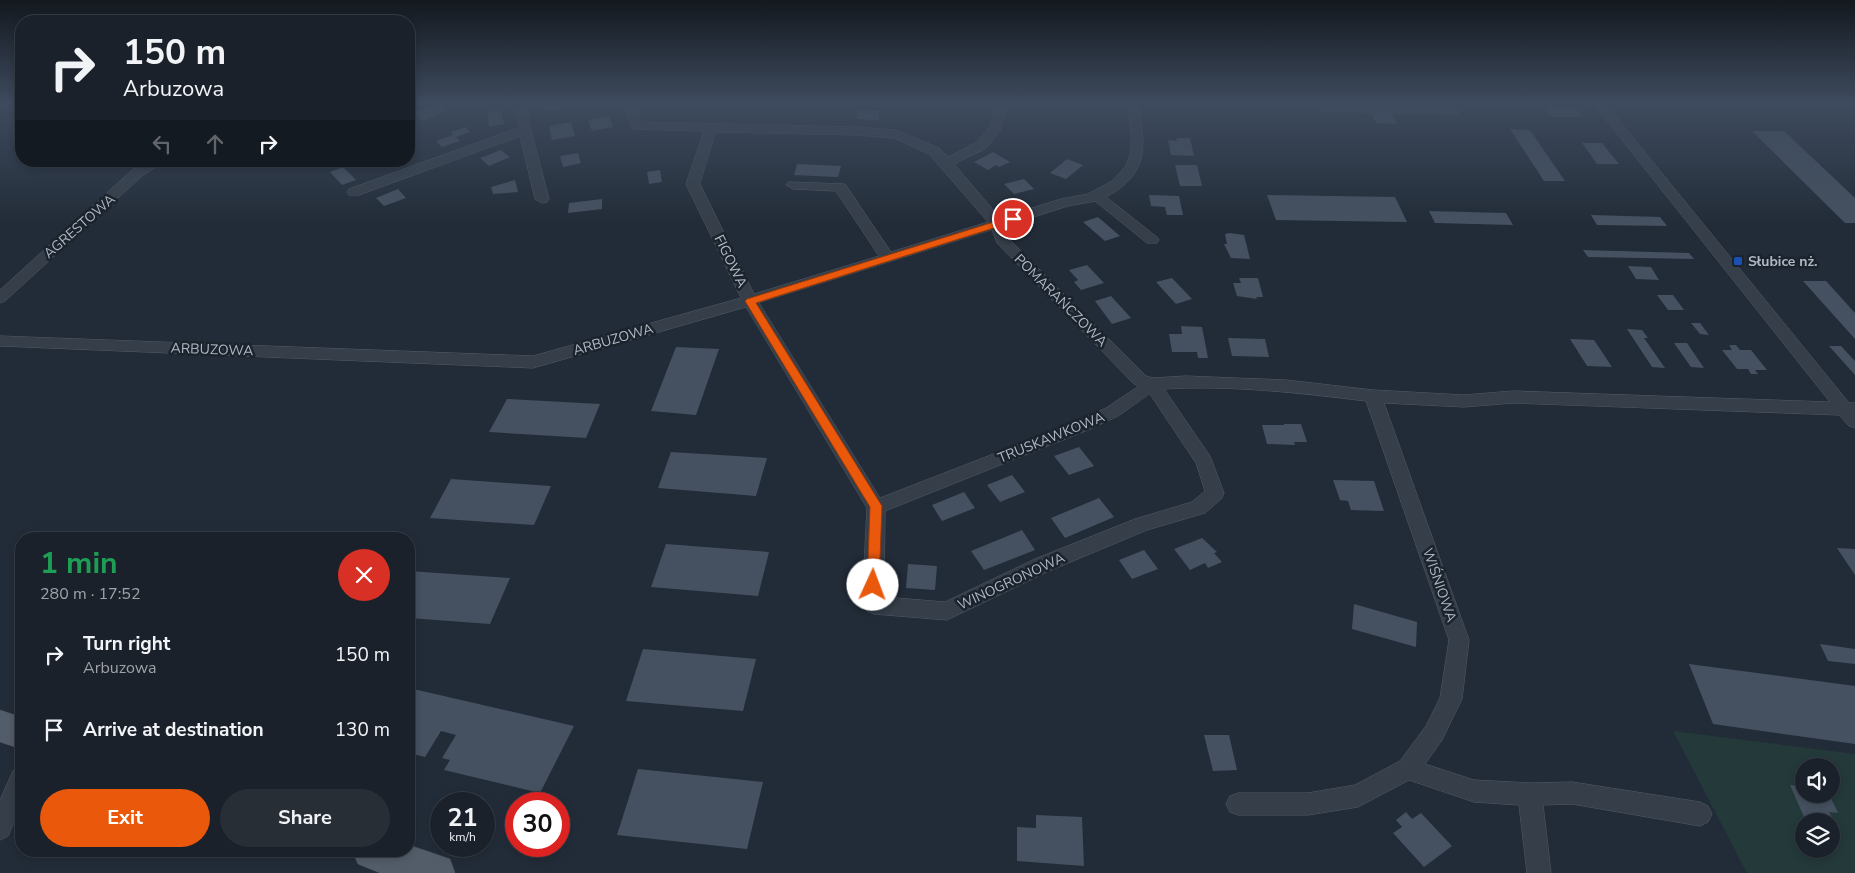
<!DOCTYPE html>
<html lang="en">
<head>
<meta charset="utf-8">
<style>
  :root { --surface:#1a212a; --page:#272e36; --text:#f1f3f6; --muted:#9fa3a8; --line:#383e47; --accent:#ea580c }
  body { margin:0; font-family:"Nunito Sans",sans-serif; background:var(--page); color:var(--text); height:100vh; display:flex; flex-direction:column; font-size:19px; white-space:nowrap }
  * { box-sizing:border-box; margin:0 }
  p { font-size:16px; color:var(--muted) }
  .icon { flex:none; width:28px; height:28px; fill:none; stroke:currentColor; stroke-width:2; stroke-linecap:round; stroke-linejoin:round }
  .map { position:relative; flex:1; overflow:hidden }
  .side { position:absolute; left:15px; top:532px; width:400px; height:325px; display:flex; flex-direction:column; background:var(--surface); border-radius:20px; box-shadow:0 2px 8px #0003,0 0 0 1px var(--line) }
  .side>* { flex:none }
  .hud { position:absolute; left:15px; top:15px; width:400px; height:152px; border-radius:20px; box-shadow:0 2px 8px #0003,0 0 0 1px var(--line); background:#1a212a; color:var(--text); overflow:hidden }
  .buttons { position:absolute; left:1795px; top:758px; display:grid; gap:10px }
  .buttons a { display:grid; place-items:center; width:45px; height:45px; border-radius:50%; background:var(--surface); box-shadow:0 2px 8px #0003,0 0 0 1px var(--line); font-size:25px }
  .speed { position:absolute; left:430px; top:792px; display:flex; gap:10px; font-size:25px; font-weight:700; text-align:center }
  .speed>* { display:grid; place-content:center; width:65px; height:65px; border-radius:50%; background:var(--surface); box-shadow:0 2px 8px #0003,0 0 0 1px var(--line); line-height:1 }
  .speed small { font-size:12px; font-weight:400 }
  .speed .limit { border:8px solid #d22; background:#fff; color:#111 }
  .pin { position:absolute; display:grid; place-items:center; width:42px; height:42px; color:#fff; margin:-21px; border:2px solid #fff; border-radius:50%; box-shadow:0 1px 5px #0007 }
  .me { position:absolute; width:55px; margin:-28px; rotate:2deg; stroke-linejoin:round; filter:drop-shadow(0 0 4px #0008) }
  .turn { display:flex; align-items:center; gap:18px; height:105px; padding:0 25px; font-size:22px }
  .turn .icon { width:65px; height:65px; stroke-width:2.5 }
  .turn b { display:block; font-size:35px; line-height:42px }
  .lanes { display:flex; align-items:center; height:48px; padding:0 25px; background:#0003; justify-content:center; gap:25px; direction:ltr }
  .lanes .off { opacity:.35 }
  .round { display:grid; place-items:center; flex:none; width:52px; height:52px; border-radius:26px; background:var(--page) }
  .headline { display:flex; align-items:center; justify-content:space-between; height:85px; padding:0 25px }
  h1 { font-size:30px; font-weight:700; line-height:38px; color:#1e9e55 }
  .cta { display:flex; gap:10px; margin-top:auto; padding:10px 25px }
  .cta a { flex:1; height:58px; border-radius:30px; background:var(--accent); color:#fff; font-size:20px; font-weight:700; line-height:58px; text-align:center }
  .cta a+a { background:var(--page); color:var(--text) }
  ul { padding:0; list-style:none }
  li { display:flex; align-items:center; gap:15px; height:75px; padding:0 25px }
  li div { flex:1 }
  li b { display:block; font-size:19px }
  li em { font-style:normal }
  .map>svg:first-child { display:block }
  .green { fill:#24393a; fill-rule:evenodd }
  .building { fill:#455160 }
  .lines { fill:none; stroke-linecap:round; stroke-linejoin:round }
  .street-casing { stroke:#535b66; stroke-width:1 }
  .primary-casing { stroke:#3e4752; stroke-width:1 }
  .street { fill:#353e49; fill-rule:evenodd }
  .primary { fill:#535d69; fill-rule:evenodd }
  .route { fill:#ea580c; stroke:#983908 }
  .transit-dot { fill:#1a4fb4; stroke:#1b232d; stroke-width:2 }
  .labels { text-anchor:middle; stroke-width:5; stroke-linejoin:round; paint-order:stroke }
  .street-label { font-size:14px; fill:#b0b8c5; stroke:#1b232d }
  .poi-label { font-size:14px; font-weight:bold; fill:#b0b8c5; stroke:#1b232d; text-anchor:start }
</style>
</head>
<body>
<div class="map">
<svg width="1855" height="873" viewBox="0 0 1855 873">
  <rect width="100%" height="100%" fill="#222c38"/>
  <path class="green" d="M 1673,731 L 1855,754 L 1855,873 L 1747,873 ZM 1804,766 L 1831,766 L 1831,794 L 1804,794 ZM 1804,821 L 1831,821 L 1831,849 L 1804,849 Z"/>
  <g class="building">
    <path d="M 544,102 L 568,102 L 569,107 L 546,111 Z"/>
    <path d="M 1317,102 L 1453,105 L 1460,115 L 1392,113 L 1397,124 L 1376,123 L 1371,113 L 1321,112 Z"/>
    <path d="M 438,104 L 447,111 L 422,121 L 413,113 Z"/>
    <path d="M 1544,107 L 1575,108 L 1583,117 L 1551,117 Z"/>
    <path d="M 501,110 L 504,124 L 489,127 L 487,112 Z"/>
    <path d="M 858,110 L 880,111 L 878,120 L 856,119 Z"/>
    <path d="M 609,116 L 613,127 L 592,131 L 588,120 Z"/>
    <path d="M 571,122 L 575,136 L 552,140 L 549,126 Z"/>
    <path d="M 466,127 L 470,132 L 456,137 L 460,141 L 442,147 L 436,141 L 453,135 L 451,132 Z"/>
    <path d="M 1510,129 L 1530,130 L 1565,181 L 1544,181 Z"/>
    <path d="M 1752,131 L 1784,131 L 1855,198 L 1855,223 L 1845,223 Z"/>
    <path d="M 1176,138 L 1190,138 L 1194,156 L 1171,155 L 1168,140 L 1177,141 Z"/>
    <path d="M 1582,143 L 1602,143 L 1619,164 L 1597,164 Z"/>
    <path d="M 501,150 L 510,157 L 489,166 L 480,158 Z"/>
    <path d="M 993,152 L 1010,162 L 999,167 L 996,165 L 988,170 L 974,162 Z"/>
    <path d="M 578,153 L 581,163 L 563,167 L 560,156 Z"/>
    <path d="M 1067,159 L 1083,165 L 1066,179 L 1050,173 Z"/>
    <path d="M 797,164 L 841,166 L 838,177 L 794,175 Z"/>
    <path d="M 1175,165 L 1197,165 L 1202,186 L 1180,186 Z"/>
    <path d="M 343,167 L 356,180 L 342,185 L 330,172 Z"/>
    <path d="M 660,170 L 662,182 L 649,184 L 647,172 Z"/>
    <path d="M 1024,179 L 1034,189 L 1014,194 L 1004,184 Z"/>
    <path d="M 515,180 L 518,192 L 493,194 L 491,187 Z"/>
    <path d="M 398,189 L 406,198 L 384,206 L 376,198 Z"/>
    <path d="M 1149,195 L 1179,196 L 1183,215 L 1167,215 L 1165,207 L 1151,206 Z"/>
    <path d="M 1267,195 L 1395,197 L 1407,222 L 1276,220 Z"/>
    <path d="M 602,199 L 602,209 L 568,213 L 569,203 Z"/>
    <path d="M 1429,211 L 1506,213 L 1513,225 L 1435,223 Z"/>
    <path d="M 1591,215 L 1660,217 L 1667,226 L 1597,225 Z"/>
    <path d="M 1098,217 L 1120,236 L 1105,241 L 1083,222 Z"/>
    <path d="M 1230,233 L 1244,235 L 1250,259 L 1231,258 L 1224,244 L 1227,244 L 1225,234 Z"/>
    <path d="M 1583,250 L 1689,253 L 1694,259 L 1588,257 Z"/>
    <path d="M 1087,265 L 1104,283 L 1081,290 L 1074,282 L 1078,280 L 1069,270 Z"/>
    <path d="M 1628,266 L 1651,267 L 1659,280 L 1636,279 Z"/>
    <path d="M 1172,278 L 1192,299 L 1176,304 L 1156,282 Z"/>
    <path d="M 1239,278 L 1258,278 L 1263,297 L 1256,297 L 1257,299 L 1237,296 L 1233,283 L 1241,283 Z"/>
    <path d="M 1803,281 L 1826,281 L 1855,313 L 1855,339 Z"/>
    <path d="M 1657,295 L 1673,295 L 1684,310 L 1668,310 Z"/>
    <path d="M 1111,296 L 1131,318 L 1112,324 L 1095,301 Z"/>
    <path d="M 1691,323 L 1700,323 L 1709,335 L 1700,334 Z"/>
    <path d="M 1181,326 L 1202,327 L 1208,358 L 1198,358 L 1197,352 L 1172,352 L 1169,334 L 1182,334 Z"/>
    <path d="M 1627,329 L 1642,330 L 1648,338 L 1644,338 L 1665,368 L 1652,367 Z"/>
    <path d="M 1228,338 L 1265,339 L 1269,357 L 1232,356 Z"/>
    <path d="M 1570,339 L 1594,340 L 1612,367 L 1587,366 Z"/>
    <path d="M 1674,343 L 1687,343 L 1704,368 L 1691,367 Z"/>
    <path d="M 1729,345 L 1736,345 L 1740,350 L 1751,350 L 1767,370 L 1755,370 L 1758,374 L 1751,374 L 1748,369 L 1737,369 L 1722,350 L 1732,350 Z"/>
    <path d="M 1829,346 L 1841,346 L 1855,361 L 1855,375 Z"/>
    <path d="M 676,347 L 719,349 L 696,415 L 651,411 Z"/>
    <path d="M 507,399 L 600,404 L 586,438 L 489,432 Z"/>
    <path d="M 1284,424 L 1301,424 L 1307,442 L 1294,442 L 1295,445 L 1267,444 L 1262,425 L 1284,425 Z"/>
    <path d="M 1079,447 L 1094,466 L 1069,475 L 1054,456 Z"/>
    <path d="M 671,452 L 767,458 L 756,496 L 658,488 Z"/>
    <path d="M 1012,475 L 1025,492 L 1000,502 L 987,485 Z"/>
    <path d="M 451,479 L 551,486 L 534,525 L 430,518 Z"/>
    <path d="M 1333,480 L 1374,481 L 1384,511 L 1351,510 L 1348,501 L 1340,500 Z"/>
    <path d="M 964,492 L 975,508 L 942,521 L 932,505 Z"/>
    <path d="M 1099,498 L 1114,517 L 1065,538 L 1051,518 Z"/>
    <path d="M 1022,530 L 1035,550 L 984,570 L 971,551 Z"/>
    <path d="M 1202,538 L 1217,552 L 1214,553 L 1222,562 L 1208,568 L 1205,563 L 1190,570 L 1174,549 Z"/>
    <path d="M 666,544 L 769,552 L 758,596 L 651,587 Z"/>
    <path d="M 1837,548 L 1855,549 L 1855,575 Z"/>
    <path d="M 1144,550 L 1158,569 L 1132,579 L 1119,560 Z"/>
    <path d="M 908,564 L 937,566 L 935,590 L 906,588 Z"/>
    <path d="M 409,571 L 510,578 L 490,624 L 409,618 Z"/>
    <path d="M 1354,604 L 1417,622 L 1416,647 L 1352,629 Z"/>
    <path d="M 1820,644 L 1855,649 L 1855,664 L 1828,661 Z"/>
    <path d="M 643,649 L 756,659 L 743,711 L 626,701 Z"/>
    <path d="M 1689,664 L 1855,686 L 1855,744 L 1713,724 Z"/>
    <path d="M 409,688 L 574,726 L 540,793 L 444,770 L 450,760 L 442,758 L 456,735 L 441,731 L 425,757 L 413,754 L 409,762 Z"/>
    <path d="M 1204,735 L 1229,735 L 1237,770 L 1213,771 Z"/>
    <path d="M 638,769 L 763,782 L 747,849 L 617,835 Z"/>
    <path d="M 1790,785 L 1804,787 L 1804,794 L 1829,794 L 1838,813 L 1829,812 L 1834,821 L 1804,817 Z"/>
    <path d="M 1406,812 L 1412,819 L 1421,813 L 1452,846 L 1424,867 L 1393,833 L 1402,827 L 1396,820 Z"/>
    <path d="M 1036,815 L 1082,817 L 1084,866 L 1017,861 L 1017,827 L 1036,828 Z"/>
  </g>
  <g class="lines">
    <defs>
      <g id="street">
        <path d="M 409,102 L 422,102 L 409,109 Z"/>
        <path d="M 515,102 L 527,102 L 531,130 L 549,199 L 547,202 L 542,203 L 535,199 L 520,136 L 359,195 L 349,195 L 347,192 L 349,189 L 518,128 Z"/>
        <path d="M 623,102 L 635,102 L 642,122 L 856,127 L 896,130 L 939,148 L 948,157 L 975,143 L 991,126 L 995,102 L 1007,102 L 1001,130 L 985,149 L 954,164 L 1000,218 L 1061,199 L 1088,194 L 1112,181 L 1126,166 L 1131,152 L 1131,133 L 1126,102 L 1138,102 C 1145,144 1151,173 1106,197 L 1157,237 L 1159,240 L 1157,243 L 1147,243 L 1095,201 L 1068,206 L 1005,226 L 1009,239 L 1146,376 L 1153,378 L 1186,376 L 1286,380 L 1373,390 L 1464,395 L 1513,391 L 1830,402 L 1592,102 L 1604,102 L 1849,403 L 1855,403 L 1855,428 L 1849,426 L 1839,415 L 1513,403 L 1464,407 L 1384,403 L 1469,640 L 1462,699 L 1442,740 L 1425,764 L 1474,780 L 1530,783 L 1572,782 L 1700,802 L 1708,806 L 1712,814 L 1708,822 L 1700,826 L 1572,804 L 1543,805 L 1551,873 L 1527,873 L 1519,805 L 1474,802 L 1409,780 L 1358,807 L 1308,815 L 1238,815 L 1230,812 L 1226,804 L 1230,796 L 1238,793 L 1308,793 L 1355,785 L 1400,761 L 1426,726 L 1440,698 L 1449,640 L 1366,401 C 1300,393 1231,385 1164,389 L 1210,456 L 1224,493 L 1222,498 L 1205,513 L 1147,530 L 1049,571 L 947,620 L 874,614 L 867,611 L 864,605 L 863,585 L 867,508 L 746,307 L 533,368 L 0,346 L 0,336 L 533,356 L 741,298 L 686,184 L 704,131 L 633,129 ZM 716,132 L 856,135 L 894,138 L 929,154 L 988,222 L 891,252 L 845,184 L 788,182 L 786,185 L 793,189 L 836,191 L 879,256 L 754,294 L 700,184 ZM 992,230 L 997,243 L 1134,384 L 1139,386 L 1106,408 L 1076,422 L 880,498 L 759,303 ZM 1150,394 L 1196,463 L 1205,491 L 1192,502 L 1135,519 L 1035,559 L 945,602 L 884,597 L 885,511 L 1088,430 L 1118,416 Z"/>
        <path d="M 148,161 L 169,161 L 168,164 L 154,168 L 142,176 L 5,301 L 0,303 L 0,290 L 132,170 Z"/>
        <path d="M 21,768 L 21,806 L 8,836 L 0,840 L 0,800 L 13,771 Z"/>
      </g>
      <g id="primary">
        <path d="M 0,710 L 21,717 L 21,749 L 0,742 Z"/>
        <path d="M 409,845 L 450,859 L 455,873 L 380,873 L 358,864 L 352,851 L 409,851 Z"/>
      </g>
    </defs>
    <use href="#street" class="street-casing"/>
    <use href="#primary" class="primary-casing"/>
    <use href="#street" class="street"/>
    <use href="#primary" class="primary"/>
  </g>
  <linearGradient id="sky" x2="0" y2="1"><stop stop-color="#13181f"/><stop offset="0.46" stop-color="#3e4b5e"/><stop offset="1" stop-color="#3e4b5e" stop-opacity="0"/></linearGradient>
  <rect width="1855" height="224" fill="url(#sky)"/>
  <path class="route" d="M 1013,216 L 1018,219 L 1016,221 L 756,303 L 882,506 L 879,585 L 878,589 L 873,590 L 868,589 L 867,585 L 870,507 L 745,301 L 747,299 Z"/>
  <rect class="transit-dot" x="1733" y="256" width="10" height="10" rx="2.5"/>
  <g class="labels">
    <g class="street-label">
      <text transform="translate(79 226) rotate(-41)" y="5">AGRESTOWA</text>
      <text transform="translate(731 261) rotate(64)" y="5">FIGOWA</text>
      <text transform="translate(1061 300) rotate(45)" y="5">POMARAŃCZOWA</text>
      <text transform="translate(613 339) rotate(-16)" y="5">ARBUZOWA</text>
      <text transform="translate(212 349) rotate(2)" y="5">ARBUZOWA</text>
      <text transform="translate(1051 437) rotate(-22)" y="5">TRUSKAWKOWA</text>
      <text transform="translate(1011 581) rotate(-25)" y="5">WINOGRONOWA</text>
      <text transform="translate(1440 585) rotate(71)" y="5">WIŚNIOWA</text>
    </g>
    <g class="poi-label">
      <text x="1748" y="266">Słubice nż.</text>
    </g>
  </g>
</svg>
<div class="buttons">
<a><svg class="icon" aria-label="sound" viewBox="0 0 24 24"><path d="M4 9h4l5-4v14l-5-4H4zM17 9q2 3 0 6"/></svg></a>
<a><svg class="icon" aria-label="layers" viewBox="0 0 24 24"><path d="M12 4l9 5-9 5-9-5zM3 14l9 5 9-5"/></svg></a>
</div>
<div class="speed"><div>21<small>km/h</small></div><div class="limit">30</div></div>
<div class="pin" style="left:1013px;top:219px;background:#d93025"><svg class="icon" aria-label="arrive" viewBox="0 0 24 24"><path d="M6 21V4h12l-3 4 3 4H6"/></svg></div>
<svg class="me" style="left:873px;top:585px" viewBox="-20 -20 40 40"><circle r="19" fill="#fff"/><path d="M0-13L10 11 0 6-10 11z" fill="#ea580c"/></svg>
<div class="hud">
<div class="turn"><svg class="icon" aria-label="right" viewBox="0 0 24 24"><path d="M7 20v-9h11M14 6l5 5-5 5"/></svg><div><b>150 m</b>Arbuzowa</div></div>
<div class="lanes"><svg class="icon off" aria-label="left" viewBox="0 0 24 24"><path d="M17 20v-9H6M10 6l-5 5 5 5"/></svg><svg class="icon off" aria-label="ahead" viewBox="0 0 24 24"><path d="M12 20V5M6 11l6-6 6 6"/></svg><svg class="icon" aria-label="right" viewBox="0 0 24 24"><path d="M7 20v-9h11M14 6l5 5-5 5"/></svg></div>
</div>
<section class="side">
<div class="headline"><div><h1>1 min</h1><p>280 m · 17:52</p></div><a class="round" style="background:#d93025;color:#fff"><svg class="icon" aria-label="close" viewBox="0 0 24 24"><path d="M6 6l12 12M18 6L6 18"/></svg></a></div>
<ul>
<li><svg class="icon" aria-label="right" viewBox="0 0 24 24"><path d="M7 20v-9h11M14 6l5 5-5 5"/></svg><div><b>Turn right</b><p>Arbuzowa</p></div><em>150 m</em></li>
<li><svg class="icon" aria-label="arrive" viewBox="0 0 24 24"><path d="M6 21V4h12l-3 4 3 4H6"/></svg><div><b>Arrive at destination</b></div><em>130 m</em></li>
</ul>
<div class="cta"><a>Exit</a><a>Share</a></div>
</section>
</div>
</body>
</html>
